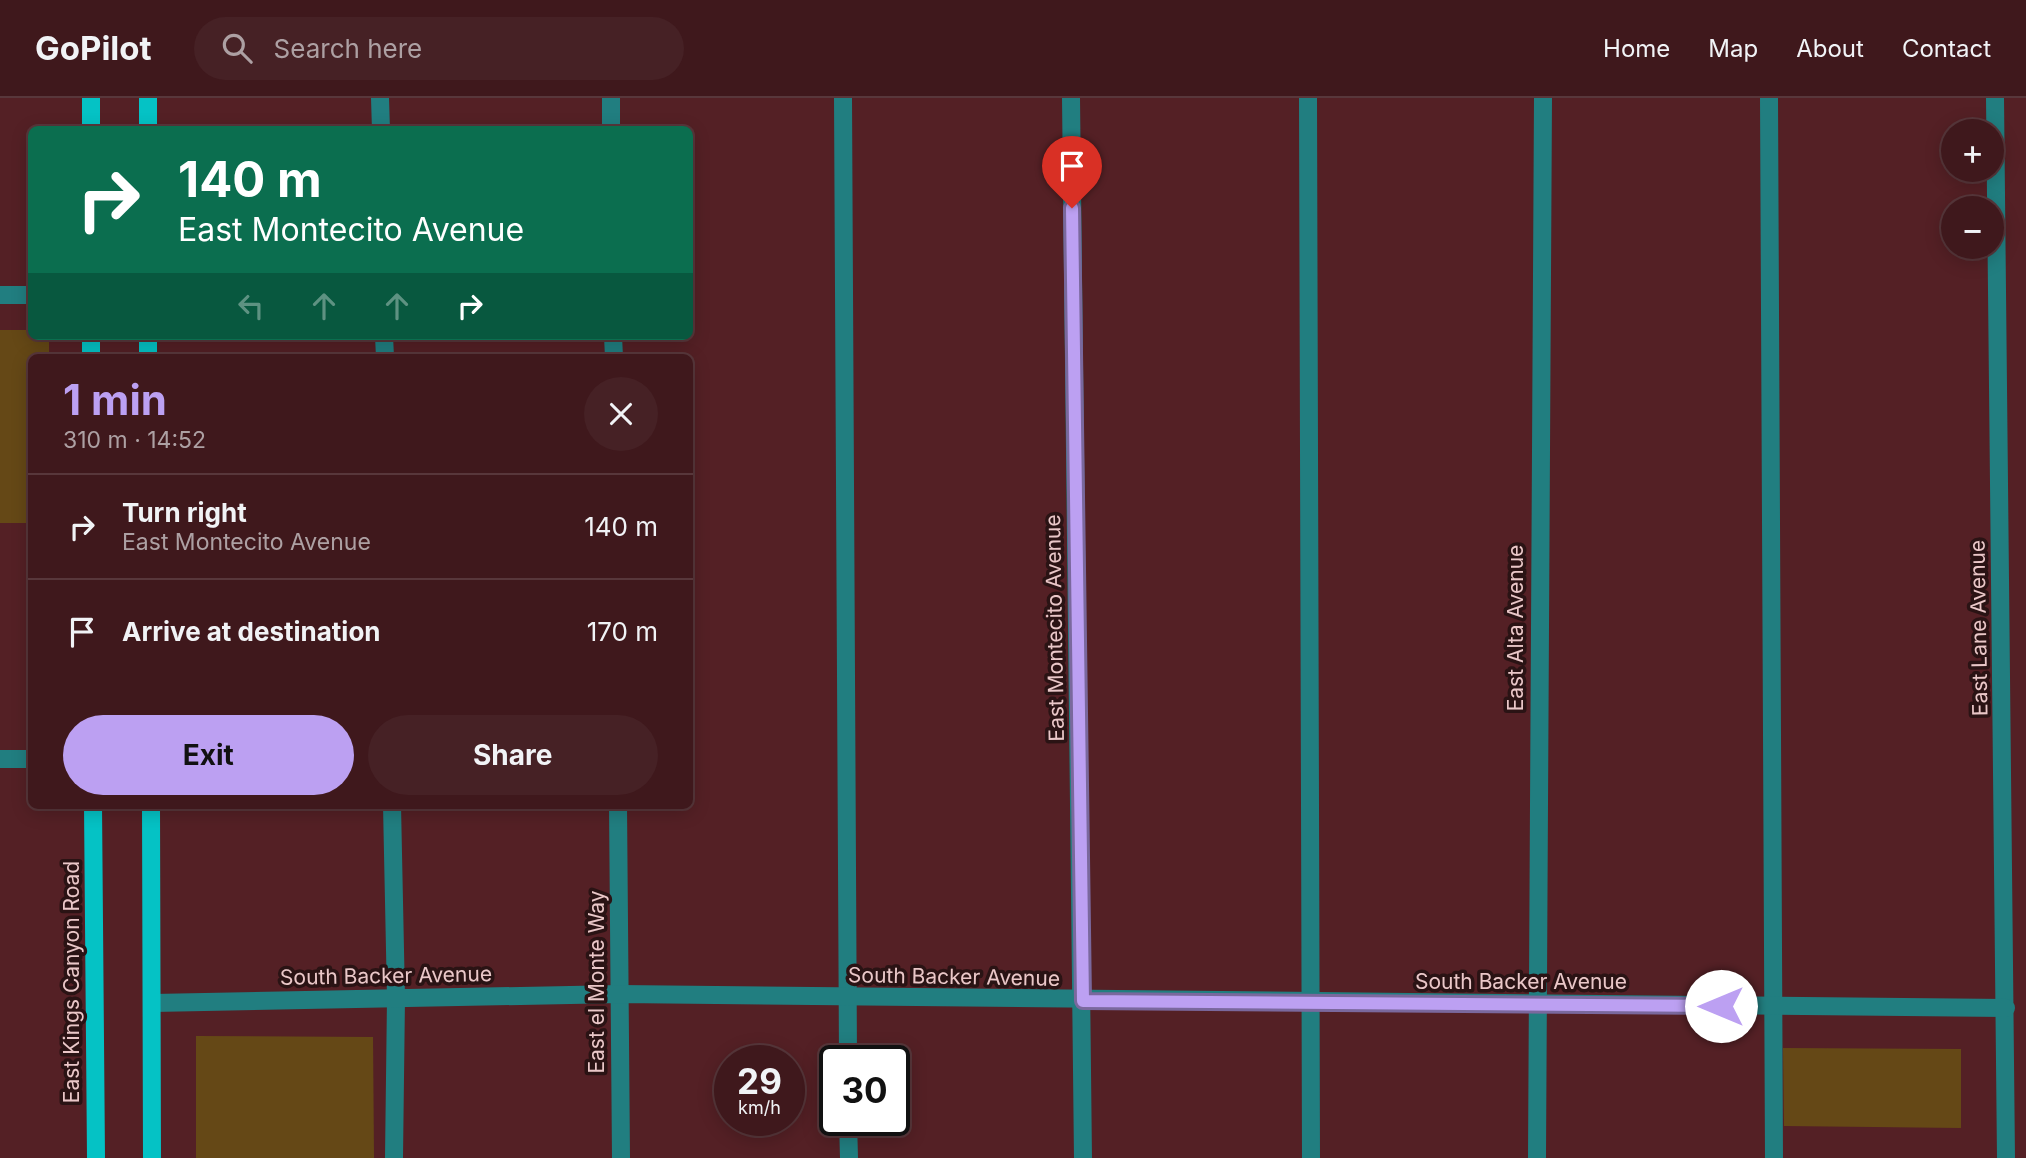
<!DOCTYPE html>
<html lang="en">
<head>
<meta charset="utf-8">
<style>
  :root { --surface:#3f181c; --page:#462125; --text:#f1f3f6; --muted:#ada0a3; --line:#58373b; --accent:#bca0f2 }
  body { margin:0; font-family:Inter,sans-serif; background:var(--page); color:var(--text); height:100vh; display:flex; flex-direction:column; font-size:26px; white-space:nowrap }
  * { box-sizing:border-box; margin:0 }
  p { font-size:23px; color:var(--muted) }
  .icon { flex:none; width:38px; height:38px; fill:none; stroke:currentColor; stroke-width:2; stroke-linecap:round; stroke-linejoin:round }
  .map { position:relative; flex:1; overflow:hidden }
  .details { position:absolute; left:28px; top:256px; width:665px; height:455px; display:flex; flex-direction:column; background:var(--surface); border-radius:10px; box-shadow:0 4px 18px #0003,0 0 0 2px var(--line) }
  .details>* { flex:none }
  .banner { position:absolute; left:28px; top:28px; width:665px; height:214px; border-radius:10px; box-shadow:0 4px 18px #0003,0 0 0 2px var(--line); background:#0b6e4f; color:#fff; overflow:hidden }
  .tools { position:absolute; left:1941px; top:21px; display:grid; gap:14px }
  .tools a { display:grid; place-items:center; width:63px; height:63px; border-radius:50%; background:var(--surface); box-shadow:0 4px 18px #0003,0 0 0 2px var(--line); font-size:35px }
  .speed { position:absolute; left:714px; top:947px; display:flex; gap:14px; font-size:35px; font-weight:700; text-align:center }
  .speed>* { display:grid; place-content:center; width:91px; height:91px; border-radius:50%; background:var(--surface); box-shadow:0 4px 18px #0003,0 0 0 2px var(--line); line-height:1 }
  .speed small { font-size:18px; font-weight:400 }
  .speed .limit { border:4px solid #111; border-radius:10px; background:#fff; color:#111 }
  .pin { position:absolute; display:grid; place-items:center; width:60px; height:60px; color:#fff; margin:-72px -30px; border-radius:50% 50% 50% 0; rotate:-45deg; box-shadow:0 0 7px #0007 }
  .pin .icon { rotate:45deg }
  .me { position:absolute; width:77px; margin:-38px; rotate:270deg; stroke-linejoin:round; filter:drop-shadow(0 0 5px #0008) }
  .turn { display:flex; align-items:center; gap:24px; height:147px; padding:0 35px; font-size:32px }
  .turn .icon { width:91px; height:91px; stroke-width:2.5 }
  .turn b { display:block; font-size:49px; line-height:60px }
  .lanes { display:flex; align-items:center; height:66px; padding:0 35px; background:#0003; justify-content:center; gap:35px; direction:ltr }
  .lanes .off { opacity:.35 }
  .round { display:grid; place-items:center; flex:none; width:74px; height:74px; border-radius:37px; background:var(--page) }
  .head { display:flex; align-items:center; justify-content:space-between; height:119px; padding:0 35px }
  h1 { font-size:42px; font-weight:700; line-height:52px; color:var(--accent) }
  .action { display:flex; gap:14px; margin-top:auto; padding:14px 35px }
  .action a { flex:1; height:80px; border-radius:42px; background:var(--accent); color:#111; font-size:28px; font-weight:700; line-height:80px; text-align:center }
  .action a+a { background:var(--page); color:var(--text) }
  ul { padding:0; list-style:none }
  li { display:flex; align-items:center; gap:21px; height:105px; padding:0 35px; border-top:2px solid var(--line) }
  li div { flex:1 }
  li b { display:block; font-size:26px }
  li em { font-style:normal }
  header { display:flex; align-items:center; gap:42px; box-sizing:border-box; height:98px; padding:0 35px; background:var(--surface); border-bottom:2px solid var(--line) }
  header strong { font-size:33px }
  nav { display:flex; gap:38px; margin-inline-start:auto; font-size:24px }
  .search { width:490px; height:63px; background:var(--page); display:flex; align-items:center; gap:18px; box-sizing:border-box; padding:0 24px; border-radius:38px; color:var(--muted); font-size:26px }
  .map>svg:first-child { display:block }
  .green { fill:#654816 }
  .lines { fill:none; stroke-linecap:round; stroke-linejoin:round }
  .minor { stroke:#217e80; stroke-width:18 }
  .major { stroke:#05c2c5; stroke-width:18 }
  .route-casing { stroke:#7a689d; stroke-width:18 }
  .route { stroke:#bca0f2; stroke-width:12 }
  .labels { text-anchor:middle; stroke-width:7; stroke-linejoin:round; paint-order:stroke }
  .street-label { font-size:21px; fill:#eac7c8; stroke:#2a1314 }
</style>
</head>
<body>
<header>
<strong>GoPilot</strong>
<div class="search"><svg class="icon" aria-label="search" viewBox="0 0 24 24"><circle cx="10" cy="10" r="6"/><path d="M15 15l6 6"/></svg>Search here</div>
<nav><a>Home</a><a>Map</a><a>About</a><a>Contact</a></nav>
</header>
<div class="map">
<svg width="2026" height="1060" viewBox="0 0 2026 1060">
  <rect width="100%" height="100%" fill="#542025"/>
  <g class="green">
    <path d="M 0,232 L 31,232 L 32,238 L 49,238 L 49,259 L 32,259 L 31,425 L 0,425 Z"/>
    <path d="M 196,938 L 373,939 L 374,1060 L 196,1060 Z"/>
    <path d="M 1783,950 L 1961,951 L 1961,1030 L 1784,1028 Z"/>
  </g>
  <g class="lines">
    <g class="minor">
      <path d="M 380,0 L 381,32"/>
      <path d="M 611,0 L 611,32"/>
      <path d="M 843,0 L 848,962"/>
      <path d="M 1071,0 L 1083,1060"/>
      <path d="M 1308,0 L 1311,1060"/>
      <path d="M 1769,0 L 1774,1060"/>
      <path d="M 1995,0 L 2006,1060"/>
      <path d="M 0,197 L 32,197"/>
      <path d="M 384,238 L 385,259"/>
      <path d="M 613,238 L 614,259"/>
      <path d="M 0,661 L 32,661"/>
      <path d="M 392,707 L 396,900 L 394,1060"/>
      <path d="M 618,707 L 621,1060"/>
      <path d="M 153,905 L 620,896 L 2006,910"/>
      <path d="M 848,1022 L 849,1060"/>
      <path d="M 1537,1060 L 1543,0"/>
    </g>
    <g class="major">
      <path d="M 91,0 L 91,32"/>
      <path d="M 148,0 L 148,32"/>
      <path d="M 91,238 L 91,259"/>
      <path d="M 148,238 L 148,259"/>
      <path d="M 93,707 L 96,1060"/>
      <path d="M 151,707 L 152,1060"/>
    </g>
  </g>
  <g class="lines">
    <defs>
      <path id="route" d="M 1072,110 L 1083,903 L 1721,908"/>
    </defs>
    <use href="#route" class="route-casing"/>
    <use href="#route" class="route"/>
  </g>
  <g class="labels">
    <g class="street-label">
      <text transform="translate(1055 530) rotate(-91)" y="7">East Montecito Avenue</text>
      <text transform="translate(1516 530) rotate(-90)" y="7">East Alta Avenue</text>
      <text transform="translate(1979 530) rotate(-91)" y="7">East Lane Avenue</text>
      <text transform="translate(386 878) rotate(-1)" y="7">South Backer Avenue</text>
      <text transform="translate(954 879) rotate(1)" y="7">South Backer Avenue</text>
      <text transform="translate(72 884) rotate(-90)" y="7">East Kings Canyon Road</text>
      <text transform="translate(597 884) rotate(-90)" y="7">East el Monte Way</text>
      <text x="1521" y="891">South Backer Avenue</text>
    </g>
  </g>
</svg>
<div class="tools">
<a>+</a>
<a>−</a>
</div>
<div class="speed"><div>29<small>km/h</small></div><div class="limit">30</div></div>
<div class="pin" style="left:1072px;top:110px;background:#d93025"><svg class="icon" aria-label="arrive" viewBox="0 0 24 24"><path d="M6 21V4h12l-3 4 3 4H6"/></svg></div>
<svg class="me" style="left:1721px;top:908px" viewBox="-20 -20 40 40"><circle r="19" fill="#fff"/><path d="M0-13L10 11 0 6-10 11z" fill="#bca0f2"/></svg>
<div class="banner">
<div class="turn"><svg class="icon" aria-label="right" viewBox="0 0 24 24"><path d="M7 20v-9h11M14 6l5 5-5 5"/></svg><div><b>140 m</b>East Montecito Avenue</div></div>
<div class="lanes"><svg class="icon off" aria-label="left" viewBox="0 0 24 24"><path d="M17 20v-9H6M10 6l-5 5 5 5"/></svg><svg class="icon off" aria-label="ahead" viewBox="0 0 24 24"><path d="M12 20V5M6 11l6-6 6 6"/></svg><svg class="icon off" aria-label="ahead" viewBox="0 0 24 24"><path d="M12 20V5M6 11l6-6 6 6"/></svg><svg class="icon" aria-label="right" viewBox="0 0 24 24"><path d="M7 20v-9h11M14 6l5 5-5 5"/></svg></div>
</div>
<section class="details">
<div class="head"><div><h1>1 min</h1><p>310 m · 14:52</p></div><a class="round"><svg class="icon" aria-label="close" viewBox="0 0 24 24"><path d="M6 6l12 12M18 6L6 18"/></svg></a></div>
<ul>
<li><svg class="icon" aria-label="right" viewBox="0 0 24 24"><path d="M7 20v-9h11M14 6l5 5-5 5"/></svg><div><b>Turn right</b><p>East Montecito Avenue</p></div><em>140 m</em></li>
<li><svg class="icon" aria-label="arrive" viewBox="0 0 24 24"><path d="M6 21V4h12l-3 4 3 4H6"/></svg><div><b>Arrive at destination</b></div><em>170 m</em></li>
</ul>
<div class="action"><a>Exit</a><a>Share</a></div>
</section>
</div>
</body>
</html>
